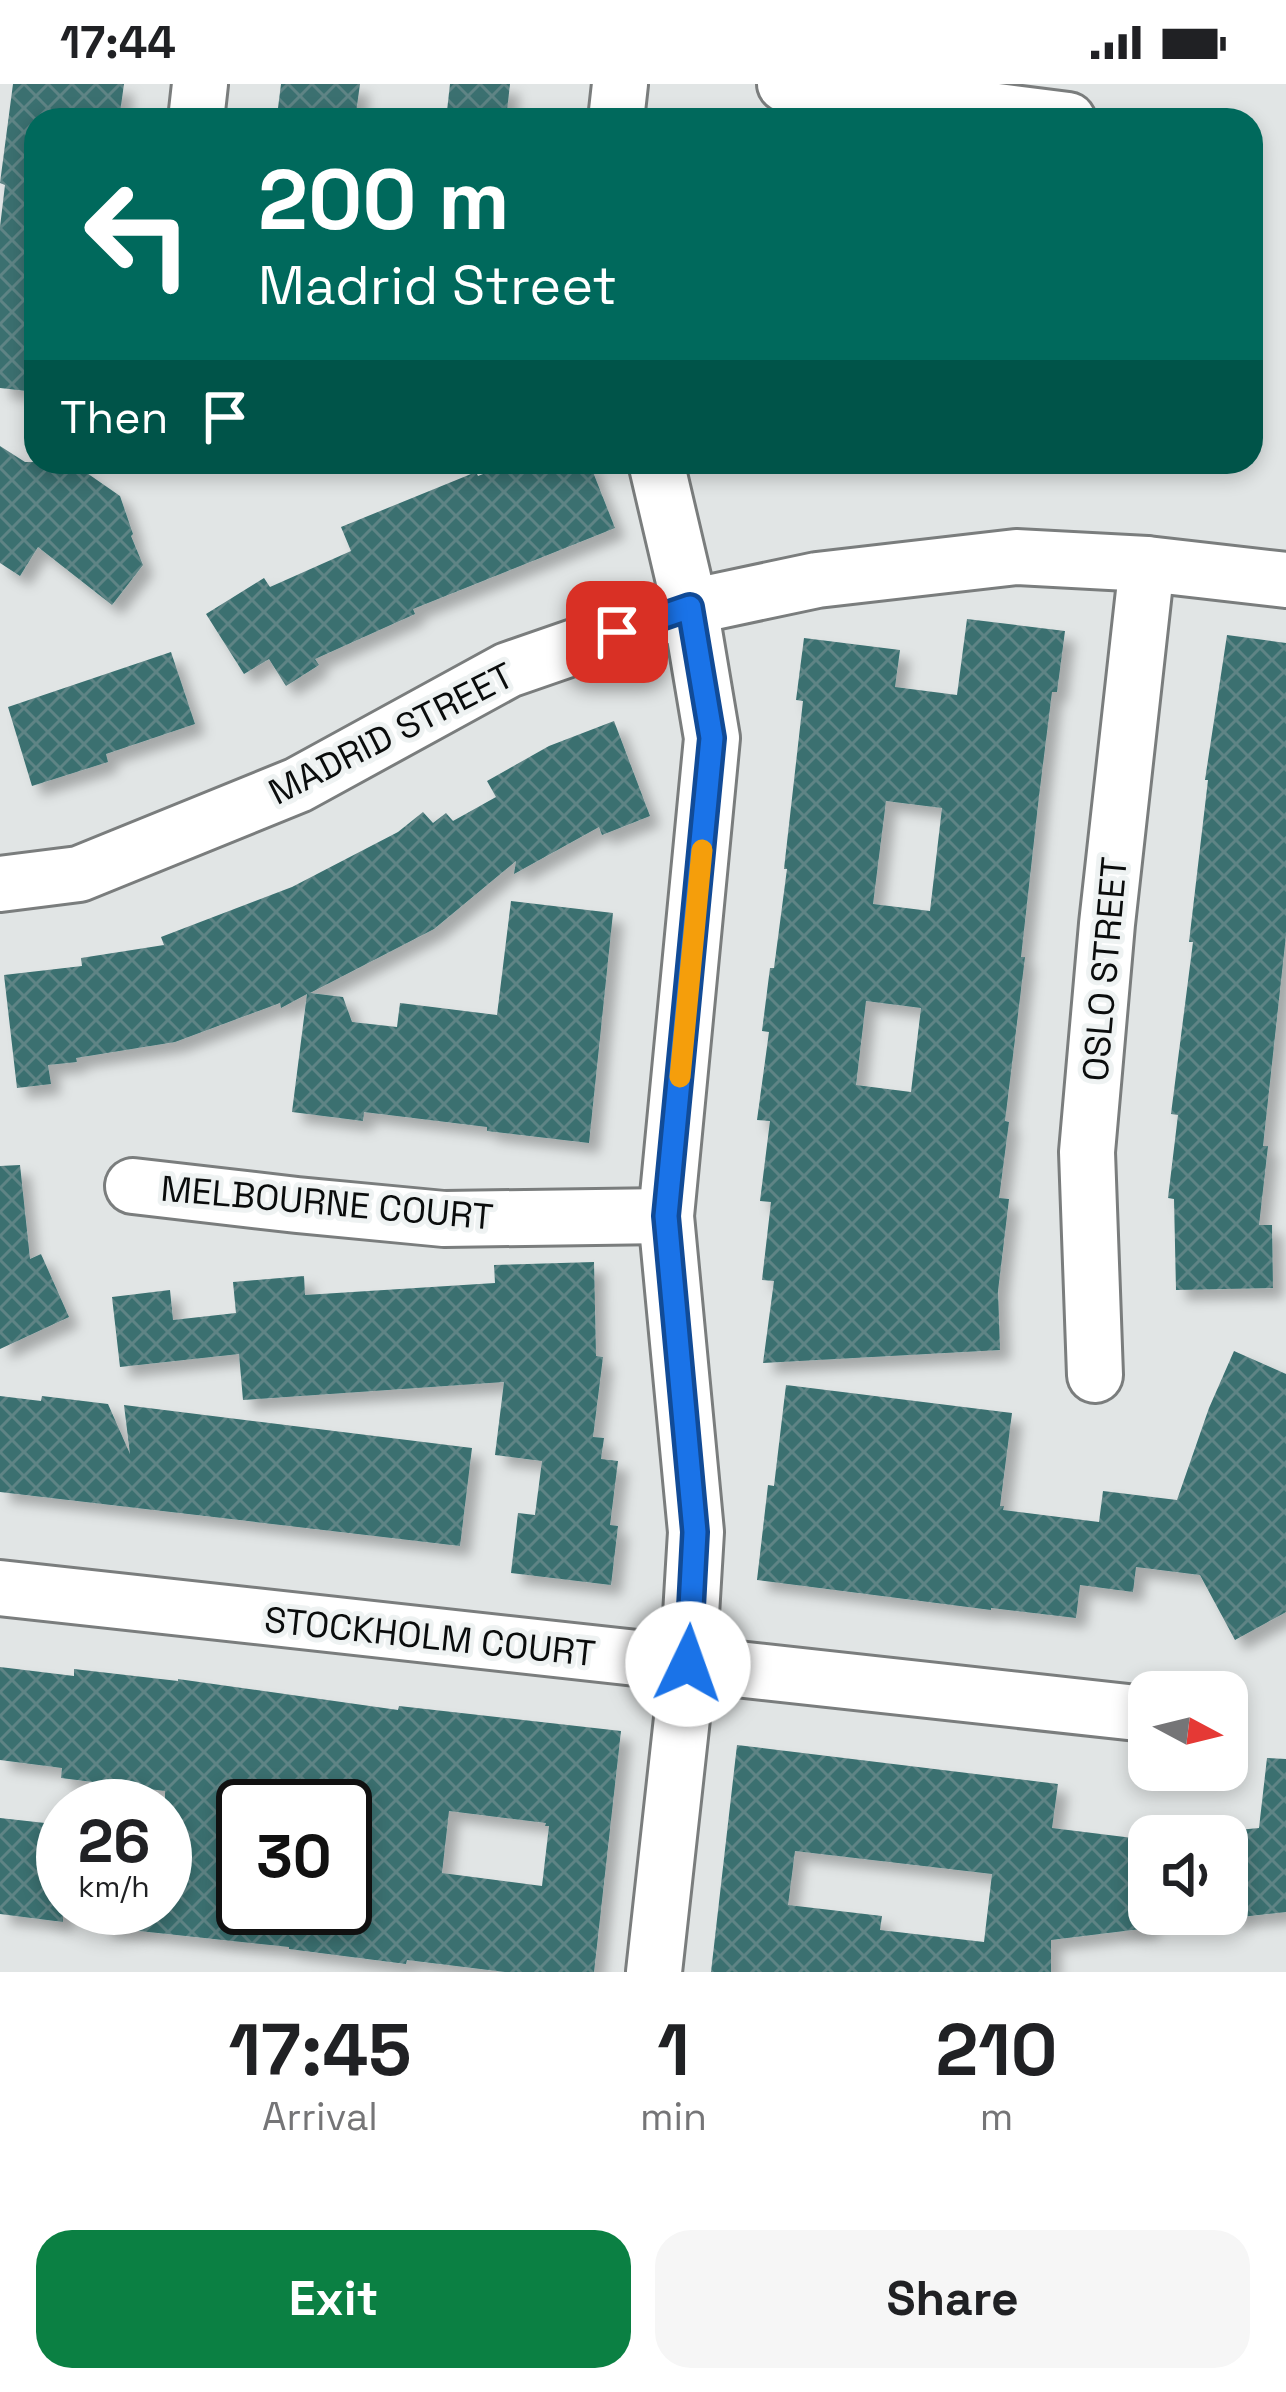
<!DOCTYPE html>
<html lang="en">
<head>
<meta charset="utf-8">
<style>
  :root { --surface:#fff; --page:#f6f6f6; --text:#202124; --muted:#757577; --accent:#0b8043 }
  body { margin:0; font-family:"Space Grotesk",sans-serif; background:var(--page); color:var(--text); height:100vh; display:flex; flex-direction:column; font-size:45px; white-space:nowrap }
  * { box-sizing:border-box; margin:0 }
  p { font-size:39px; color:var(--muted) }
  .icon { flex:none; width:66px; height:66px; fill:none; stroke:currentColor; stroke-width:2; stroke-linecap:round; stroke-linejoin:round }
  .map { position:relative; height:1888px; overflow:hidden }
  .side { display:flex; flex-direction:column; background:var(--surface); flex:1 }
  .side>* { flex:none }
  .hud { position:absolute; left:24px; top:24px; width:1239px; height:366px; border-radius:36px; box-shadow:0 6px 18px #0003; background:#00695c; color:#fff; overflow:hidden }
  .needle { width:78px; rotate:97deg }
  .tools { position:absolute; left:1128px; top:1587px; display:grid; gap:24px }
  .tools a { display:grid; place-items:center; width:120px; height:120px; border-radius:24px; background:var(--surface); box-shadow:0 6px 18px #0003; font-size:60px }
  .speed { position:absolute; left:36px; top:1695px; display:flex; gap:24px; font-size:60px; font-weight:700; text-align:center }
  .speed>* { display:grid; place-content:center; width:156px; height:156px; border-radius:50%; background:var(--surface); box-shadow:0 6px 18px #0003; line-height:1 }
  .speed small { font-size:30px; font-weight:400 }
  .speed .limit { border:6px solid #111; border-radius:18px; background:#fff; color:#111 }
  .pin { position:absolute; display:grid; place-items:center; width:102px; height:102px; color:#fff; margin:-51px; border-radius:24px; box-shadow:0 6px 18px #0006 }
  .me { position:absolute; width:132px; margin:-66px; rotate:3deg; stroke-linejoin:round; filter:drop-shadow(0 0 9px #0008) }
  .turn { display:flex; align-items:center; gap:42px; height:252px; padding:0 36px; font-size:54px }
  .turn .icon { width:156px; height:156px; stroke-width:2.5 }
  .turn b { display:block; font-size:84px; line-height:102px }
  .then { display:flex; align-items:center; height:114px; padding:0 36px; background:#0003; gap:24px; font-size:45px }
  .eta { display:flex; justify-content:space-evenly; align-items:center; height:204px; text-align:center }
  .eta b { font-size:72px; font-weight:600; line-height:84px }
  .cta { display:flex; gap:24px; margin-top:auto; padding:24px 36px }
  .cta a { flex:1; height:138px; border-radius:36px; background:var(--accent); color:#fff; font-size:48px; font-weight:600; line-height:138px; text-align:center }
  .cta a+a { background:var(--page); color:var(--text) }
  .status { display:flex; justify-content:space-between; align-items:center; height:84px; padding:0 60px; background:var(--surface); direction:ltr }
  .status svg { height:33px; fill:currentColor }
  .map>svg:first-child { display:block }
  .building { fill:url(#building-cross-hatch); fill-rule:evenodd; filter:url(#shadow) }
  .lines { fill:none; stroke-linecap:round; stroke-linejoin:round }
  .minor-casing { stroke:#7a7d7d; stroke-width:60 }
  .minor { stroke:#fff; stroke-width:54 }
  .route-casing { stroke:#114b97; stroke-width:30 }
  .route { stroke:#1a73e8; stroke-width:21 }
  .slow { stroke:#f59e0b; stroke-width:21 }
  .labels { text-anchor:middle; stroke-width:10; stroke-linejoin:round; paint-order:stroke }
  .street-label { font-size:36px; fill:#0a0c0c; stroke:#eef2f2 }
</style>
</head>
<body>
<div class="status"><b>17:44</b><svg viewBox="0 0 49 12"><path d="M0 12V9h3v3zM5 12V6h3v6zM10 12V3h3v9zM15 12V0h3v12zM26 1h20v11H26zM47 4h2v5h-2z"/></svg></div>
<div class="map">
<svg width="1286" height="1888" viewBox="0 0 1286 1888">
  <defs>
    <pattern id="building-cross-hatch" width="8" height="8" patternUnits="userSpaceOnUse" patternTransform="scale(3)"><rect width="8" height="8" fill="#3a6f70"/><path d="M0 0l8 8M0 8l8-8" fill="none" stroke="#5f8485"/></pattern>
    <filter id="shadow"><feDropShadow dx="10" dy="10" stdDeviation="6" flood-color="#0004"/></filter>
  </defs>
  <rect width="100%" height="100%" fill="#e1e5e5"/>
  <g class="building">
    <path d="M 13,0 L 124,0 L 119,36 L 36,36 L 36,308 L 0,304 L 0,143 L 5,101 L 0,99 Z"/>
    <path d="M 281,0 L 360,0 L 355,36 L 307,36 L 277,32 Z"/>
    <path d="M 450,0 L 510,0 L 506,36 L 446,36 Z"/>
    <path d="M 0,362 L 25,378 L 71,378 L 120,412 L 133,450 L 131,452 L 143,481 L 112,521 L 38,463 L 20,492 L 0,479 Z"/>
    <path d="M 514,378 L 589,378 L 615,444 L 413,525 L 415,530 L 315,575 L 319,581 L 286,602 L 269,575 L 244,590 L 206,530 L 264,494 L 270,503 L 351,467 L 341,443 L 476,388 L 478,392 Z"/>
    <path d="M 967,535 L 1065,547 L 1057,608 L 1052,608 L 1039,712 L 1021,873 L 1025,873 L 1005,1037 L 1009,1038 L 999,1114 L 1009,1115 L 998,1207 L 1000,1266 L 763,1279 L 774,1197 L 762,1196 L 771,1118 L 760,1117 L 770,1037 L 757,1036 L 769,948 L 762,947 L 770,884 L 774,884 L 787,785 L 784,785 L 803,617 L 796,616 L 804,554 L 900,566 L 895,603 L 957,611 ZM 886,717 L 942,724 L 930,827 L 873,820 ZM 866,917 L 921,924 L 911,1008 L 856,1001 Z"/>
    <path d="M 1227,551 L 1286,559 L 1286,851 L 1263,1062 L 1268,1062 L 1259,1141 L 1272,1141 L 1273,1204 L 1176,1206 L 1174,1115 L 1168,1114 L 1178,1031 L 1171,1030 L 1193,858 L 1189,858 L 1208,696 L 1205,696 Z"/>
    <path d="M 171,568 L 195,640 L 106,670 L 108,678 L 32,702 L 8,623 Z"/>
    <path d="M 614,637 L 650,732 L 602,751 L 599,743 L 514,790 L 516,777 L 434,845 L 310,909 L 343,913 L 352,938 L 397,943 L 400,919 L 497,931 L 511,817 L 613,829 L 589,1059 L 487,1047 L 487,1043 L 364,1028 L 363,1037 L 292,1028 L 307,910 L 281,924 L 280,919 L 175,958 L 76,974 L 77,978 L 48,981 L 51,1000 L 17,1004 L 4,891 L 82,882 L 81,874 L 164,861 L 161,853 L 292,803 L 398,748 L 423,728 L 433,739 L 446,729 L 453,737 L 496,713 L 487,697 L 549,662 Z"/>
    <path d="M 20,1081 L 30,1175 L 41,1170 L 69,1233 L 0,1265 L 0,1082 Z"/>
    <path d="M 594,1178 L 596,1272 L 603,1273 L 593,1353 L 604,1354 L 601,1375 L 618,1377 L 610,1441 L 618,1442 L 611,1501 L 511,1489 L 518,1429 L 535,1431 L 542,1377 L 495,1371 L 504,1298 L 243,1316 L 239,1270 L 120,1283 L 112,1213 L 170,1206 L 173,1236 L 236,1229 L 233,1198 L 304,1192 L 305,1211 L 495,1199 L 494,1181 Z"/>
    <path d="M 1234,1267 L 1286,1290 L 1286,1528 L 1235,1556 L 1200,1491 L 1136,1483 L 1133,1508 L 1080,1501 L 1076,1534 L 991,1524 L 991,1526 L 757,1496 L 768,1401 L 774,1402 L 786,1301 L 1012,1329 L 1000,1422 L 1004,1422 L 1003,1426 L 1099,1438 L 1103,1407 L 1177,1416 L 1209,1324 Z"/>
    <path d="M 0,1312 L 41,1317 L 42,1312 L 108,1320 L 130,1370 L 124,1321 L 472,1364 L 460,1462 L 0,1408 Z"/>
    <path d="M 0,1583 L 74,1592 L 74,1585 L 178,1597 L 178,1595 L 398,1626 L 399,1622 L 621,1647 L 594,1888 L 505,1888 L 407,1876 L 406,1880 L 289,1865 L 289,1863 L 102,1843 L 103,1824 L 165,1824 L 165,1707 L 61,1694 L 62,1684 L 0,1676 ZM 287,1710 L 345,1717 L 345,1824 L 243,1824 L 243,1713 L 286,1718 ZM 449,1727 L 546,1739 L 545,1742 L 549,1742 L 542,1802 L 442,1789 Z"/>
    <path d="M 737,1661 L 1058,1700 L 1052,1744 L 1149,1756 L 1149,1844 L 1051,1856 L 1051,1888 L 711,1888 ZM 795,1767 L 992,1790 L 984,1858 L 880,1846 L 882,1832 L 788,1821 Z"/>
    <path d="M 1267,1674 L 1286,1675 L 1286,1828 L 1232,1834 L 1227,1793 L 1227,1747 L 1259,1744 Z"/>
    <path d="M 0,1734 L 63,1741 L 63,1838 L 0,1830 Z"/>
  </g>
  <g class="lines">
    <defs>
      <g id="minor">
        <path d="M 785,0 L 1068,36"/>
        <path d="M 196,36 L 200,0"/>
        <path d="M 616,36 L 620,0"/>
        <path d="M 0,800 L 79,790 L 298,701 L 508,586 L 690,523 L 817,496 L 1016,473 L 1147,480 L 1286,496"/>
        <path d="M 133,1102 L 297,1121 L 444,1135 L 666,1132"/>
        <path d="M 1095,1291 L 1087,1068 L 1107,840 L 1147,480"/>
        <path d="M 0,1504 L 1146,1630"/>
        <path d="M 654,1888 L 688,1580 L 696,1448 L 666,1132 L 712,654 L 690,523 L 656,378"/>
      </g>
    </defs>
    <use href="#minor" class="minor-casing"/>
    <use href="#minor" class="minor"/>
  </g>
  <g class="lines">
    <defs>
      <path id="route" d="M 617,548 L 690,523 L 712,654 L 666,1132 L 695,1448 L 688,1580"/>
    </defs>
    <use href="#route" class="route-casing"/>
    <use href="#route" class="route"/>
    <path class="slow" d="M 680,993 L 702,766"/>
  </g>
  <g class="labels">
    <g class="street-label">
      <text transform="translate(391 649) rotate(-27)" y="13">MADRID STREET</text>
      <text transform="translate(1104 885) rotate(-85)" y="13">OSLO STREET</text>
      <text transform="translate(327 1118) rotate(5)" y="13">MELBOURNE COURT</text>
      <text transform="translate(430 1552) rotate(6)" y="13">STOCKHOLM COURT</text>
    </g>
  </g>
</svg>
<div class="tools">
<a><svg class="needle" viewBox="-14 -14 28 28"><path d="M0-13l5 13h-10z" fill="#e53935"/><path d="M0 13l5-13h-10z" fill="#757577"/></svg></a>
<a><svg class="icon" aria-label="sound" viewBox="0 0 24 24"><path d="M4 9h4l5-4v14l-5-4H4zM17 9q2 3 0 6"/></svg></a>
</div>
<div class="speed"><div>26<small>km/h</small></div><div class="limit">30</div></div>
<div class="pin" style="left:617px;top:548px;background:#d93025"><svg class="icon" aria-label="arrive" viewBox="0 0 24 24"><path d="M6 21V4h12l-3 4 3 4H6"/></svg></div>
<svg class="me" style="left:688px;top:1580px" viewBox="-20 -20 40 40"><circle r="19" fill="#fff"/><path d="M0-13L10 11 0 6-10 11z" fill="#1a73e8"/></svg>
<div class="hud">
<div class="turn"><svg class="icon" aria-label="left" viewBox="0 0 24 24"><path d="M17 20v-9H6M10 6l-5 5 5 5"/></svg><div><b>200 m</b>Madrid Street</div></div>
<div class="then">Then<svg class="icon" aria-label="arrive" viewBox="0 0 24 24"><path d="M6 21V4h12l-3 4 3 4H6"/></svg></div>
</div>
</div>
<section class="side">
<div class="eta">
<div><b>17:45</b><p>Arrival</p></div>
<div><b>1</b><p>min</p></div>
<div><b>210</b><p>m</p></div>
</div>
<div class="cta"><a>Exit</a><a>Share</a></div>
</section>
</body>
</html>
